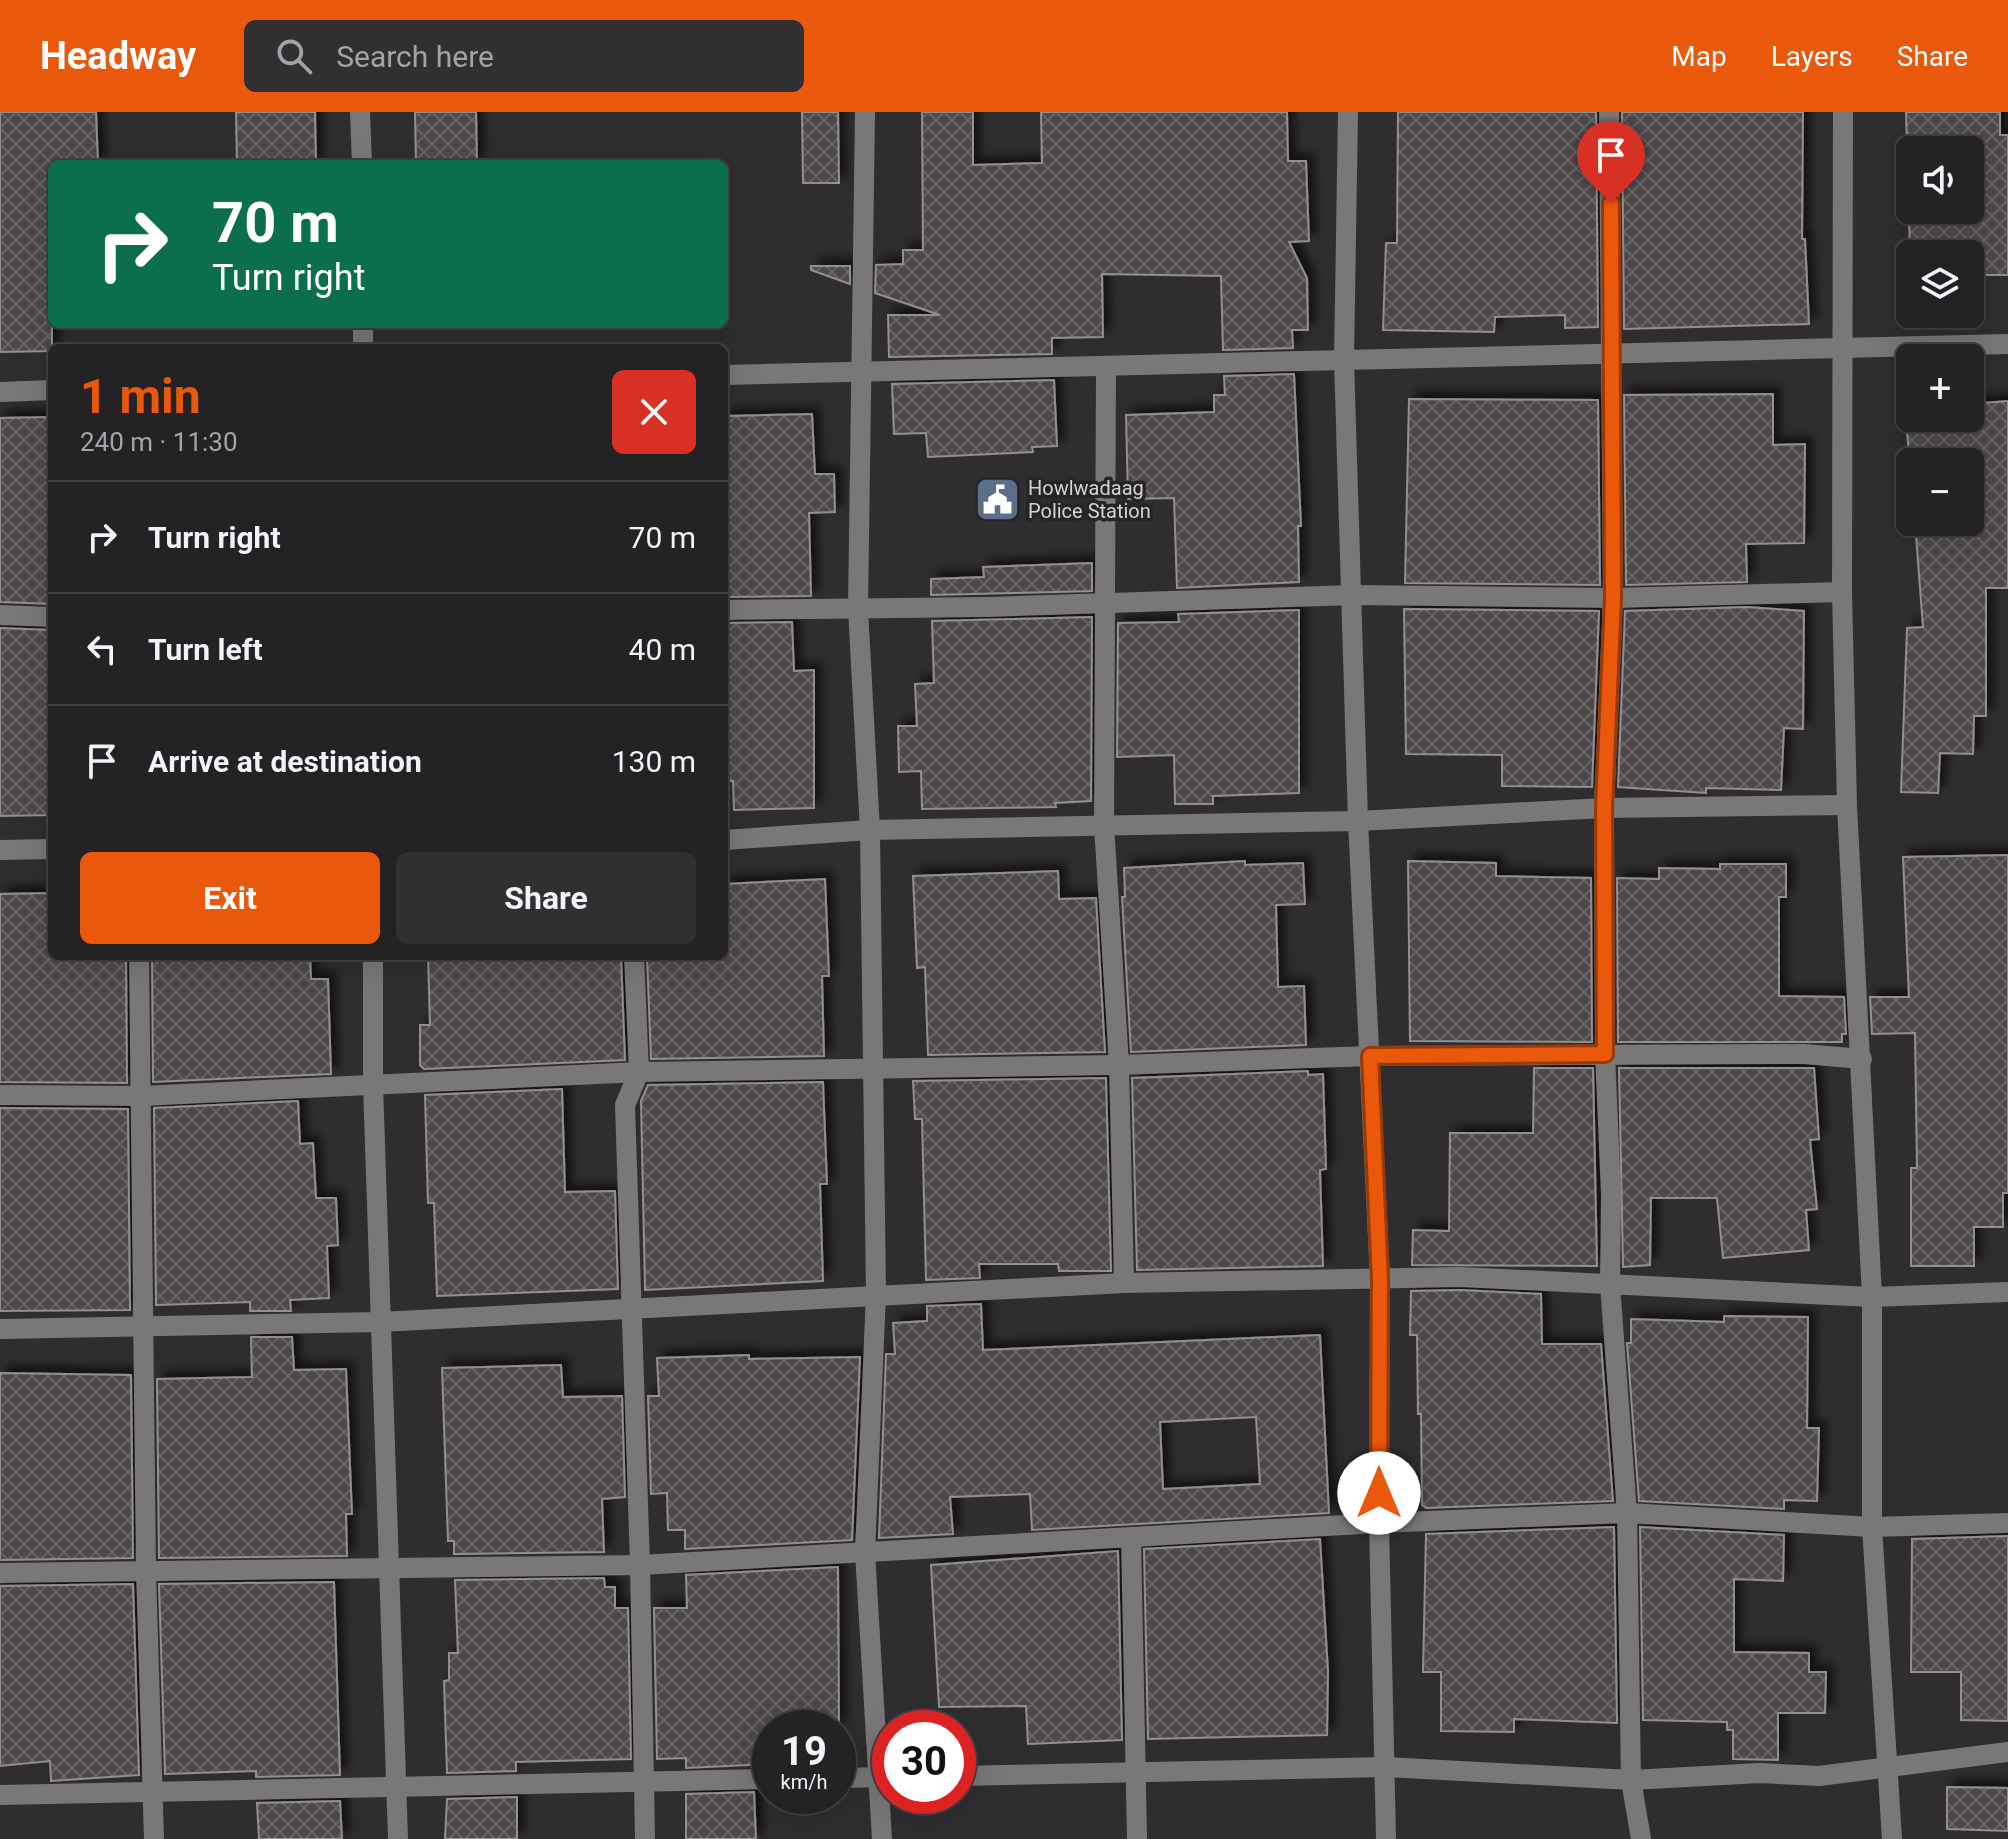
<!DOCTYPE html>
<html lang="en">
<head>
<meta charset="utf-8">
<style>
  :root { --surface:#242225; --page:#302f32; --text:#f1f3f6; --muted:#a3a4a7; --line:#413f42; --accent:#ea580c }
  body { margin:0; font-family:Roboto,sans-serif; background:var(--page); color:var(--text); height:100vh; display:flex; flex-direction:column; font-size:30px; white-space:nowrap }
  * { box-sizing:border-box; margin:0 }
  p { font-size:26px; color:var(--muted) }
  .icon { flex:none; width:44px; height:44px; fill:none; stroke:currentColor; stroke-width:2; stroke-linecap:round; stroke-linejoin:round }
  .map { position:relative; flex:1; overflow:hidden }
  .sheet { position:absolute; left:48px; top:232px; width:680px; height:616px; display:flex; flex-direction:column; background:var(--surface); border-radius:12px; box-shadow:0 8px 32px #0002,0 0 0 2px var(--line) }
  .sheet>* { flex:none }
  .hud { position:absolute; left:48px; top:48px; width:680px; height:168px; border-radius:12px; box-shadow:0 8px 32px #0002,0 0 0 2px var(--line); background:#0b6e4f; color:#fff; overflow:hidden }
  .buttons { position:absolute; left:1896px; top:24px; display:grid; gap:16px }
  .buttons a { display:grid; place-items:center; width:88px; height:88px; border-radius:12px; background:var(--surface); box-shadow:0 8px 32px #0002,0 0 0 2px var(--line); font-size:40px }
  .speed { position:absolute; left:752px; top:1598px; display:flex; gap:16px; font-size:40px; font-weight:700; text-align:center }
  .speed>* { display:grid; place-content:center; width:104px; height:104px; border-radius:50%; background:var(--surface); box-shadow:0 8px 32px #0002,0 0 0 2px var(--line); line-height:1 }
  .speed small { font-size:20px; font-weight:400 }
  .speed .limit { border:12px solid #d22; background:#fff; color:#111 }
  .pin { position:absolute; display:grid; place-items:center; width:68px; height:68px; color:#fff; margin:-82px -34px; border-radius:50% 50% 50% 0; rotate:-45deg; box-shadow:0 0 8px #0007 }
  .pin .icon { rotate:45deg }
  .me { position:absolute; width:88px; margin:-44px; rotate:0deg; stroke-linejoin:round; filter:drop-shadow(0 0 6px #0008) }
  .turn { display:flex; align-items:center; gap:28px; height:168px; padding:0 32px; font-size:36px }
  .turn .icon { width:104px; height:104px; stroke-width:2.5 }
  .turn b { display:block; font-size:56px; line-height:68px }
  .round { display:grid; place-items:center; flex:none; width:84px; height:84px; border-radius:12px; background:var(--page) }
  .head { display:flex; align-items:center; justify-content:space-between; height:136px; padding:0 32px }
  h1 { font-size:48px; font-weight:700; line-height:60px; color:var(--accent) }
  .button { display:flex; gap:16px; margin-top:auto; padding:16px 32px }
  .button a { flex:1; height:92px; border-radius:12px; background:var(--accent); color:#fff; font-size:32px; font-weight:700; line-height:92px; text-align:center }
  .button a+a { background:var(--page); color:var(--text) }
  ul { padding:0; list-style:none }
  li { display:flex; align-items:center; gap:24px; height:112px; padding:0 32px; border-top:2px solid var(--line) }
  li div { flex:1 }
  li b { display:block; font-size:30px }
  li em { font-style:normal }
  header { display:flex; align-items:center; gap:48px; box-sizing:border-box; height:112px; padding:0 40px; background:var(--accent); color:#fff }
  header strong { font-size:38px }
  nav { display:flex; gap:44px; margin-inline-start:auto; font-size:28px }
  .search { width:560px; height:72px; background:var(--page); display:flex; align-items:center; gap:20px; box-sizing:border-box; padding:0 28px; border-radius:12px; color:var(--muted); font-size:30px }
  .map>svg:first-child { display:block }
  .building { fill:url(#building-cross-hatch); stroke:#938e91; stroke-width:2; fill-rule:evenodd; filter:url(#shadow) }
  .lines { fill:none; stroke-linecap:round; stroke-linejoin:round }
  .minor { stroke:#7a7877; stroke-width:20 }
  .route-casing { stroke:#983908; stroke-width:20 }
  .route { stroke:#ea580c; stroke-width:14 }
  .labels { text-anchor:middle; stroke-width:7; stroke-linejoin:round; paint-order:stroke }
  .poi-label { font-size:20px; fill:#d5d3d5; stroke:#262427; text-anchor:start }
</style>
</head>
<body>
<header>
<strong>Headway</strong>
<div class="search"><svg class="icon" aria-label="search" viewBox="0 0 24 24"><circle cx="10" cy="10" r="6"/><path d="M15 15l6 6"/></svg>Search here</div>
<nav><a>Map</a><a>Layers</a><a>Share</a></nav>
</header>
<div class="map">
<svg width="2008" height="1727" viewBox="0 0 2008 1727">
  <defs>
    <pattern id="building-cross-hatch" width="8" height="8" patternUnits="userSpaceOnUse" patternTransform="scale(2)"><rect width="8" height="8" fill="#4e4a4c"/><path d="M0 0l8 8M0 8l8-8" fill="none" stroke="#676365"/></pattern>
    <filter id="shadow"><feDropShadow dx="7" dy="-7" stdDeviation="4" flood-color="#0009"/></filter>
  </defs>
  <rect width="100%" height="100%" fill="#302d31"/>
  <g class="building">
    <path d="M 0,0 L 96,0 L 98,52 L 52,52 L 52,239 L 0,240 Z"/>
    <path d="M 236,0 L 315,0 L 316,52 L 237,52 Z"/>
    <path d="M 415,0 L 476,0 L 477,52 L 416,52 Z"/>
    <path d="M 802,0 L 838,0 L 839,71 L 803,71 Z"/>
    <path d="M 922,0 L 973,0 L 973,53 L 1042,51 L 1041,0 L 1287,0 L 1288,49 L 1306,49 L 1309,129 L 1289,130 L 1307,166 L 1308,218 L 1292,218 L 1293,236 L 1223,238 L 1221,164 L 1102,162 L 1103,225 L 1052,226 L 1052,242 L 889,245 L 888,203 L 940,203 L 875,181 L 876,153 L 903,152 L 903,138 L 923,138 Z"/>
    <path d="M 1398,0 L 1596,0 L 1598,215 L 1565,216 L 1565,203 L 1495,205 L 1494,220 L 1383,218 L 1386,131 L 1397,131 Z"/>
    <path d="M 1622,0 L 1803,0 L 1802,127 L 1805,127 L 1809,212 L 1624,217 Z"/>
    <path d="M 1906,0 L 2000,0 L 2000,23 L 2008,23 L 2008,163 L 1970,163 L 1970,142 L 1910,142 ZM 1910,38 L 1970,38 L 1970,98 L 1910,98 Z"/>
    <path d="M 811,154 L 850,154 L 850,172 L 811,158 Z"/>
    <path d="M 1294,262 L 1301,414 L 1298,414 L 1299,470 L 1177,476 L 1174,386 L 1128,387 L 1126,303 L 1214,300 L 1214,283 L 1225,283 L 1224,264 Z"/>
    <path d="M 1054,268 L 1057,334 L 1032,335 L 1033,340 L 928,345 L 926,321 L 894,322 L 892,272 Z"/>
    <path d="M 1773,282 L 1773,333 L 1805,332 L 1804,431 L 1746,432 L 1747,470 L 1626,473 L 1624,283 Z"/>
    <path d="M 1409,287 L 1598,288 L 1600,473 L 1405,471 Z"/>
    <path d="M 2008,289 L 2008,476 L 1986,476 L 1986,604 L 1974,604 L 1973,642 L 1940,641 L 1938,681 L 1901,680 L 1907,516 L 1923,515 L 1915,410 L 1970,410 L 1970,350 L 1910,350 L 1910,354 L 1905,297 L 1910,297 L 1910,306 L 1970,306 L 1970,292 Z"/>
    <path d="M 812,302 L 815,362 L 834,362 L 835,400 L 809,401 L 811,484 L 724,485 L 724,304 Z"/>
    <path d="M 52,305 L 52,492 L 0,490 L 0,306 Z"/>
    <path d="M 1092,451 L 1092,479 L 931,483 L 931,467 L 984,465 L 983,455 Z"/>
    <path d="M 1747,495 L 1804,499 L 1803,617 L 1784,616 L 1781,678 L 1706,676 L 1706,681 L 1618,675 L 1625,499 Z"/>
    <path d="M 1404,497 L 1599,499 L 1592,675 L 1502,674 L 1502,643 L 1406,642 Z"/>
    <path d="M 1299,498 L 1299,681 L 1213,684 L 1213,692 L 1175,692 L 1174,643 L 1117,645 L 1118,511 L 1179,510 L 1178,502 Z"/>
    <path d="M 1092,505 L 1091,689 L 1055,691 L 1056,695 L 922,697 L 921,659 L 899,660 L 898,614 L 917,614 L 915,572 L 934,571 L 932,509 Z"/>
    <path d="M 792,510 L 794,559 L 814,558 L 814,696 L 734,698 L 733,669 L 724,669 L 724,562 L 729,562 L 728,511 Z"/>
    <path d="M 0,516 L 52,518 L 52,703 L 0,704 Z"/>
    <path d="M 2008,743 L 2008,1081 L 2003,1081 L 2003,1115 L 1974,1115 L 1974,1154 L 1911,1154 L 1911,1056 L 1917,1056 L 1915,921 L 1872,922 L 1870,885 L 1909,885 L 1903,745 Z"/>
    <path d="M 1245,749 L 1245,753 L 1303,751 L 1305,792 L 1276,793 L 1278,875 L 1304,874 L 1306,933 L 1131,940 L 1122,785 L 1125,785 L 1124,756 Z"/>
    <path d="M 1408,749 L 1496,751 L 1496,764 L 1591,766 L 1592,930 L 1410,929 Z"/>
    <path d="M 1720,752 L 1786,752 L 1786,785 L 1779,785 L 1779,884 L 1844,885 L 1846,922 L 1842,922 L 1842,930 L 1618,930 L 1617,766 L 1659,767 L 1659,756 L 1720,757 Z"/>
    <path d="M 1058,759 L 1059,787 L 1096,786 L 1105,940 L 928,943 L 925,855 L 917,856 L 913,764 Z"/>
    <path d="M 825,767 L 829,864 L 822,864 L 824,944 L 651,947 L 647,844 L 724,844 L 724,772 Z"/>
    <path d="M 52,781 L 52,844 L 126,844 L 127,971 L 0,970 L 0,782 Z"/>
    <path d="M 152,844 L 310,844 L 311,867 L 328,867 L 331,962 L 153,970 Z"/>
    <path d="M 428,844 L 621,844 L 625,948 L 424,957 L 420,953 L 420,913 L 430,913 Z"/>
    <path d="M 1534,956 L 1593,956 L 1597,1154 L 1412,1153 L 1413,1118 L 1449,1119 L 1450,1021 L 1533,1021 Z"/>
    <path d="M 1619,956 L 1814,956 L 1819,1027 L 1810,1028 L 1817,1097 L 1806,1098 L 1809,1138 L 1723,1146 L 1717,1086 L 1651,1086 L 1650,1153 L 1623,1155 Z"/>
    <path d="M 1308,959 L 1308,963 L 1323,962 L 1326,1057 L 1320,1058 L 1323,1154 L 1137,1158 L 1132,966 Z"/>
    <path d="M 1106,966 L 1111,1159 L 1059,1159 L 1058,1152 L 979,1152 L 980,1166 L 926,1168 L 922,1007 L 915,1007 L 913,969 Z"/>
    <path d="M 823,970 L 827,1072 L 820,1072 L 823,1169 L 645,1178 L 641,989 L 648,973 Z"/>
    <path d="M 562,977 L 565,1080 L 615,1079 L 618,1177 L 437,1184 L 434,1091 L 428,1091 L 425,983 Z"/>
    <path d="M 298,989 L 300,1032 L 313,1031 L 316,1086 L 336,1086 L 338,1133 L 327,1134 L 329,1186 L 290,1188 L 291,1199 L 250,1199 L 250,1190 L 156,1193 L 154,996 Z"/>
    <path d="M 0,996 L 128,997 L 130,1198 L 0,1199 Z"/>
    <path d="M 1460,1178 L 1541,1182 L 1542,1232 L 1601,1232 L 1613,1389 L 1426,1396 L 1422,1393 L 1421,1302 L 1418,1302 L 1417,1223 L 1410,1223 L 1411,1179 Z"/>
    <path d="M 981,1192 L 983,1238 L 1320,1223 L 1329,1401 L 1032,1418 L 1030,1382 L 950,1385 L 953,1422 L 879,1426 L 886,1242 L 895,1242 L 893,1211 L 927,1209 L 927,1194 ZM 1256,1305 L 1260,1372 L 1163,1377 L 1160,1310 Z"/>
    <path d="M 1724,1204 L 1808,1205 L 1807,1316 L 1819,1316 L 1817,1389 L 1784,1388 L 1784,1397 L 1639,1389 L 1627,1231 L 1631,1231 L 1631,1207 L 1724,1210 Z"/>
    <path d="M 251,1225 L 292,1225 L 294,1258 L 346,1257 L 352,1402 L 346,1402 L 347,1444 L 159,1446 L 157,1267 L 252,1265 Z"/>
    <path d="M 749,1243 L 749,1247 L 860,1245 L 852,1428 L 685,1437 L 685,1418 L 668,1418 L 667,1381 L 651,1382 L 648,1284 L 659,1284 L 657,1246 Z"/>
    <path d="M 561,1253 L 563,1285 L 622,1284 L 625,1385 L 602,1387 L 604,1440 L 454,1442 L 454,1429 L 448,1429 L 442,1256 Z"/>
    <path d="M 0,1261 L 131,1263 L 133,1446 L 0,1448 Z"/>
    <path d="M 1614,1415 L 1617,1611 L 1514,1607 L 1514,1620 L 1441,1619 L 1441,1560 L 1423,1560 L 1426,1422 Z"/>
    <path d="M 1640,1415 L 1784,1423 L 1783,1469 L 1734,1467 L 1734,1540 L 1809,1541 L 1809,1560 L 1826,1560 L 1825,1601 L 1778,1601 L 1778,1648 L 1733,1647 L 1733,1618 L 1727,1618 L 1727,1610 L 1643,1608 Z"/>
    <path d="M 2008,1424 L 2008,1609 L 1961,1608 L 1961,1560 L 1911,1560 L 1912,1427 Z"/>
    <path d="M 1320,1427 L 1328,1560 L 1327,1623 L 1148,1627 L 1144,1437 Z"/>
    <path d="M 1118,1439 L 1122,1628 L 1028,1632 L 1026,1594 L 939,1595 L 931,1453 Z"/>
    <path d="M 838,1455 L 839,1616 L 770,1616 L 770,1652 L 686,1656 L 686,1646 L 657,1647 L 654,1496 L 687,1496 L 686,1463 Z"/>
    <path d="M 604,1466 L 605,1475 L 615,1475 L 615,1496 L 628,1496 L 631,1647 L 516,1650 L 516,1659 L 447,1661 L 444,1569 L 449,1568 L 449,1541 L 458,1541 L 455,1468 Z"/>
    <path d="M 334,1470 L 340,1663 L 256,1665 L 256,1659 L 165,1662 L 159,1472 Z"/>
    <path d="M 133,1472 L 139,1663 L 51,1669 L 50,1649 L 0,1654 L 0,1474 Z"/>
    <path d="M 1947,1675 L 2008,1676 L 2008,1719 L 1947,1717 Z"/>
    <path d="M 754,1680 L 756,1727 L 686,1727 L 686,1682 Z"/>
    <path d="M 517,1685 L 517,1727 L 445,1727 L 447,1687 Z"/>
    <path d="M 340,1689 L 342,1727 L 259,1727 L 257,1691 Z"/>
  </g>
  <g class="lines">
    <g class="minor">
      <path d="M 360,0 L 362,52"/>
      <path d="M 865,0 L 858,497 L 870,718 L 876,1182 L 865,1440 L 882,1727"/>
      <path d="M 1348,0 L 1344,248 L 1358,709 L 1380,1167 L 1379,1411 L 1386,1727"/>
      <path d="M 1609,0 L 1613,486 L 1604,696 L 1605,942 L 1611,1082 L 1610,1173 L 1627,1401 L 1631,1668 L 1641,1727"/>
      <path d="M 1843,0 L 1842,480 L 1847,693 L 1872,1185 L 1872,1415 L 1892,1727"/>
      <path d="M 363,212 L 363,236"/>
      <path d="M 1106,254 L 1104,713 L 1119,953 L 1124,1171"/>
      <path d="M 724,263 L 2008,232"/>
      <path d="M 0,280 L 52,278"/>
      <path d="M 724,498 L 989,495 L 1354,483 L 1613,486 L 1842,480"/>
      <path d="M 0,503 L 52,505"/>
      <path d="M 724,728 L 870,718 L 1358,709 L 1604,696 L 1847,693"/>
      <path d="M 0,738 L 52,737"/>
      <path d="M 139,844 L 146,1459 L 154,1727"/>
      <path d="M 373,844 L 373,972 L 398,1727"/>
      <path d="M 634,844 L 639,960 L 625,993 L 640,1453 L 645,1727"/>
      <path d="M 0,983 L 142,984 L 639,960 L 1119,953 L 1370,944 L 1804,942 L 1862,947"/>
      <path d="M 0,1217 L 380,1210 L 1124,1171 L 1460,1165 L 1872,1185 L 2008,1180"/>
      <path d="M 1131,1426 L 1137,1727"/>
      <path d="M 0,1461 L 640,1453 L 1379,1411 L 1627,1401 L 1872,1415 L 2008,1411"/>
      <path d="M 958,1664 L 1386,1655 L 1631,1668 L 1760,1661 L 1819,1664 L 2008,1640"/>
      <path d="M 838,1666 L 890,1665"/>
      <path d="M 0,1683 L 770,1667"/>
    </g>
  </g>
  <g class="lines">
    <defs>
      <path id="route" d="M 1379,1381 L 1380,1167 L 1370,944 L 1605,942 L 1604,696 L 1613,486 L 1611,91"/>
    </defs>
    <use href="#route" class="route-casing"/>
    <use href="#route" class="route"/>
  </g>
  <defs>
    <symbol id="civic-square" viewBox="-11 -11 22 22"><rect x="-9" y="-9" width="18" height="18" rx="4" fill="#5c6f8a" stroke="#262427"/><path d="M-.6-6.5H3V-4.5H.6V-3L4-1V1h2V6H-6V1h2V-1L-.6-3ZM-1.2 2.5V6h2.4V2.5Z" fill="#fff"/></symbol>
  </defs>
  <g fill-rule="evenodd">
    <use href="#civic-square" x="972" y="362" width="51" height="51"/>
  </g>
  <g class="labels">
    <g class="poi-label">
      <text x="1028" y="383">Howlwadaag<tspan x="1028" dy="23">Police Station</tspan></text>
    </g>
  </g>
</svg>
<div class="buttons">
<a><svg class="icon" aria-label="sound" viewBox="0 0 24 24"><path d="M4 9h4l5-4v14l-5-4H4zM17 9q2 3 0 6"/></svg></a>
<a><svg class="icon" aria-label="layers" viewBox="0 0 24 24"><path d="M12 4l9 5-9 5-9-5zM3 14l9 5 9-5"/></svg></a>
<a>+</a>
<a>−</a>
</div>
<div class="speed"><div>19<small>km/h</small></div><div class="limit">30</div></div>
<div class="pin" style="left:1611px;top:91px;background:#d93025"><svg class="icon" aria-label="arrive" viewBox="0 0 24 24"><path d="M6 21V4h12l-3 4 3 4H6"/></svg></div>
<svg class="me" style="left:1379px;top:1381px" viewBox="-20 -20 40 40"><circle r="19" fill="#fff"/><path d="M0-13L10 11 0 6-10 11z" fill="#ea580c"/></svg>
<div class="hud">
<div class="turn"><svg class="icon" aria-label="right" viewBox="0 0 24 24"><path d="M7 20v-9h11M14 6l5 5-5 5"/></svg><div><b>70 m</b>Turn right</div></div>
</div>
<section class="sheet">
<div class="head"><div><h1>1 min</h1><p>240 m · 11:30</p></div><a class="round" style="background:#d93025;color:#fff"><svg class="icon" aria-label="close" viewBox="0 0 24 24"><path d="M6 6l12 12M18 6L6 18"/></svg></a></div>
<ul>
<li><svg class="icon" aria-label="right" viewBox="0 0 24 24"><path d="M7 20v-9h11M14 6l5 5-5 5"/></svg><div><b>Turn right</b></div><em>70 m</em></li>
<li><svg class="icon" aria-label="left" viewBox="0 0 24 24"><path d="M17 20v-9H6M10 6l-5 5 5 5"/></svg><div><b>Turn left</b></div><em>40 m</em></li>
<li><svg class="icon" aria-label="arrive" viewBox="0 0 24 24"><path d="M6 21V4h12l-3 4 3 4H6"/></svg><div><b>Arrive at destination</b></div><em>130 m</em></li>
</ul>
<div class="button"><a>Exit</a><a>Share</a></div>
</section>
</div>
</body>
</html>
